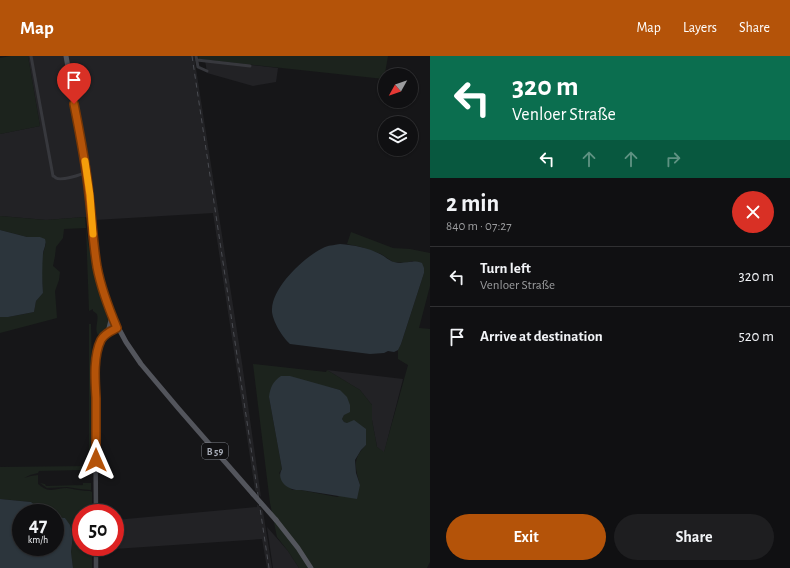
<!DOCTYPE html>
<html lang="en">
<head>
<meta charset="utf-8">
<style>
  :root { --surface:#101012; --page:#1e1e20; --text:#f1f3f6; --muted:#9c9d9f; --line:#303032; --accent:#b45309 }
  body { margin:0; font-family:"Alegreya Sans",sans-serif; background:var(--page); color:var(--text); height:100vh; display:flex; flex-direction:column; font-size:15px; white-space:nowrap }
  * { box-sizing:border-box; margin:0 }
  p { font-size:13px; color:var(--muted) }
  .icon { flex:none; width:22px; height:22px; fill:none; stroke:currentColor; stroke-width:2; stroke-linecap:round; stroke-linejoin:round }
  .map { position:relative; flex:1; overflow:hidden }
  .panel { display:flex; flex-direction:column; background:var(--surface); width:360px }
  .panel>* { flex:none }
  .banner { background:#0b6e4f; color:#fff; overflow:hidden }
  .needle { width:26px; rotate:230deg }
  .tools { position:absolute; left:378px; top:12px; display:grid; gap:8px }
  .tools a { display:grid; place-items:center; width:40px; height:40px; border-radius:50%; background:var(--surface); box-shadow:0 1px 3px #0004,0 0 0 1px var(--line); font-size:20px }
  .speed { position:absolute; left:12px; top:448px; display:flex; gap:8px; font-size:20px; font-weight:700; text-align:center }
  .speed>* { display:grid; place-content:center; width:52px; height:52px; border-radius:50%; background:var(--surface); box-shadow:0 1px 3px #0004,0 0 0 1px var(--line); line-height:1 }
  .speed small { font-size:10px; font-weight:400 }
  .speed .limit { border:6px solid #d22; background:#fff; color:#111 }
  .pin { position:absolute; display:grid; place-items:center; width:34px; height:34px; color:#fff; margin:-41px -17px; border-radius:50% 50% 50% 0; rotate:-45deg; box-shadow:0 0 4px #0007 }
  .pin .icon { rotate:45deg }
  .me { position:absolute; width:44px; margin:-22px; rotate:0deg; stroke-linejoin:round; filter:drop-shadow(0 0 3px #0008) }
  .turn { display:flex; align-items:center; gap:14px; height:84px; padding:0 16px; font-size:18px }
  .turn .icon { width:52px; height:52px; stroke-width:2.5 }
  .turn b { display:block; font-size:28px; line-height:34px }
  .lanes { display:flex; align-items:center; height:38px; padding:0 16px; background:#0003; justify-content:center; gap:20px; direction:ltr }
  .lanes .off { opacity:.35 }
  .round { display:grid; place-items:center; flex:none; width:42px; height:42px; border-radius:21px; background:var(--page) }
  .head { display:flex; align-items:center; justify-content:space-between; height:68px; padding:0 16px }
  h1 { font-size:24px; font-weight:700; line-height:30px }
  .action { display:flex; gap:8px; margin-top:auto; padding:8px 16px }
  .action a { flex:1; height:46px; border-radius:24px; background:var(--accent); color:#fff; font-size:16px; font-weight:700; line-height:46px; text-align:center }
  .action a+a { background:var(--page); color:var(--text) }
  ul { padding:0; list-style:none }
  li { display:flex; align-items:center; gap:12px; height:60px; padding:0 16px; border-top:1px solid var(--line) }
  li div { flex:1 }
  li b { display:block; font-size:15px }
  li em { font-style:normal }
  header { display:flex; align-items:center; gap:24px; box-sizing:border-box; height:56px; padding:0 20px; background:var(--accent); color:#fff }
  header strong { font-size:19px }
  nav { display:flex; gap:22px; margin-inline-start:auto; font-size:14px }
  main { display:flex; flex:1; min-height:0 }
  .map>svg:first-child { display:block }
  .built { fill:#222225 }
  .green { fill:#1c231d; fill-rule:evenodd }
  .water { fill:#2c353c }
  .lines { fill:none; stroke-linecap:round; stroke-linejoin:round }
  .street { stroke:#37383d; stroke-width:3 }
  .secondary { stroke:#45474d; stroke-width:4.5 }
  .primary { stroke:#53555c; stroke-width:5 }
  .rail { stroke:#4a4c52; stroke-width:1; stroke-dasharray:5 4; stroke-linecap:butt }
  .primary-bridge { stroke:#53555c; stroke-width:5 }
  .route-casing { stroke:#753606; stroke-width:10 }
  .route { stroke:#b45309; stroke-width:7 }
  .slow { stroke:#f59e0b; stroke-width:7 }
  .labels { text-anchor:middle; stroke-width:4; stroke-linejoin:round; paint-order:stroke }
  .shield { fill:#111113; stroke:#7b7e86; stroke-width:1 }
  .shield-label { font-size:10px; font-weight:bold; fill:#a8adb8 }
</style>
</head>
<body>
<header>
<strong>Map</strong>
<nav><a>Map</a><a>Layers</a><a>Share</a></nav>
</header>
<main>
<div class="map">
<svg width="430" height="512" viewBox="0 0 430 512">
  <rect width="100%" height="100%" fill="#161618"/>
  <g class="built">
    <path d="M 28,0 L 194,0 L 242,307 L 261,441 L 255,434 L 213,157 L 95,164 L 85,161 L 46,164 L 0,160 L 0,78 L 40,70 Z"/>
    <path d="M 205,4 L 278,12 L 276,26 L 253,30 L 207,17 Z"/>
    <path d="M 327,314 L 403,323 L 384,397 L 377,391 L 372,364 L 372,349 L 360,334 Z"/>
    <path d="M 257,448 L 263,455 L 272,512 L 267,512 L 262,483 L 99,494 L 98,491 L 115,491 L 115,464 L 257,451 Z"/>
    <path d="M 267,471 L 288,495 L 299,512 L 273,512 Z"/>
  </g>
  <g class="green">
    <path d="M 11,0 L 28,0 L 40,70 L 0,78 L 0,2 Z"/>
    <path d="M 198,0 L 388,0 L 384,23 L 199,3 Z"/>
    <path d="M 0,160 L 46,164 L 85,161 C 87,190 95,218 102,245 C 103,251 108,262 109,266 C 109,272 103,278 98,279 C 94,273 99,265 97,258 L 93,255 L 93,253 L 89,255 L 86,172 L 64,173 L 63,182 L 56,191 L 55,200 L 53,210 L 60,216 L 59,224 L 55,235 L 57,262 L 0,277 L 0,261 L 8,261 L 34,256 L 36,245 L 43,237 C 42,220 40,203 46,188 L 40,181 L 27,181 L 0,174 Z"/>
    <path d="M 351,176 L 393,192 L 410,193 L 430,197 L 430,230 L 419,272 L 430,273 L 430,506 L 427,512 L 299,512 L 288,495 L 277,481 L 270,447 L 253,308 L 326,316 L 327,314 L 360,334 L 372,349 L 372,364 L 377,391 L 384,396 L 408,309 L 398,303 L 398,294 L 401,288 L 424,217 L 424,212 L 412,205 L 406,207 L 393,206 L 381,198 L 361,191 L 347,188 ZM 324,330 L 340,334 L 344,359 L 342,363 L 344,366 L 347,367 L 366,389 C 352,403 355,411 360,429 L 337,441 L 301,434 L 292,434 L 279,417 L 282,413 L 269,341 Z"/>
    <path d="M 89,268 L 91,268 L 93,360 L 92,412 L 91,417 L 83,417 L 82,414 L 39,415 L 38,417 L 30,419 L 24,422 L 31,420 L 38,419 L 38,428 C 42,431 46,434 50,434 C 55,434 61,432 67,432 C 74,433 82,435 90,435 L 92,436 L 92,457 L 81,457 L 81,491 L 92,491 L 92,512 L 73,512 L 71,497 L 73,479 L 65,462 L 55,461 L 55,457 L 45,457 L 31,446 L 0,443 L 0,411 L 89,410 Z"/>
    <path d="M 40,427 L 45,428 L 46,430 L 83,429 L 83,427 L 91,427 L 91,434 L 80,433 L 67,431 L 47,432 Z"/>
  </g>
  <g class="water">
    <path d="M 0,174 L 27,181 L 40,181 L 45,183 C 47,189 43,193 43,198 C 42,211 42,224 43,237 L 36,245 L 34,256 L 8,261 L 0,261 Z"/>
    <path d="M 340,188 C 354,189 369,192 380,198 C 385,200 389,205 394,206 C 405,209 411,203 422,207 L 424,212 L 424,217 L 401,288 L 398,294 L 394,296 L 388,295 L 384,297 L 370,298 L 290,288 C 282,281 271,263 272,253 C 273,230 305,200 325,191 C 330,189 336,189 340,188 Z"/>
    <path d="M 281,320 L 290,320 L 340,334 L 347,341 L 350,349 L 350,356 L 344,359 L 342,363 L 344,366 L 347,367 L 354,364 L 366,373 L 366,389 L 361,394 L 355,404 L 356,417 L 360,429 L 357,443 L 301,434 C 298,434 294,434 292,433 C 283,430 277,421 282,413 L 269,341 C 270,332 273,325 281,320 Z"/>
    <path d="M 0,443 L 31,446 L 45,457 L 21,457 L 21,491 L 55,491 L 55,461 L 65,462 L 70,469 L 73,479 L 71,496 L 73,512 L 0,512 Z"/>
  </g>
  <g class="lines">
    <g class="street">
      <path d="M 31,0 L 53,120 C 54,120 55,121 56,122 C 61,125 81,119 86,116"/>
      <path d="M 196,0 L 198,11 L 207,15"/>
      <path d="M 197,4 L 250,10"/>
    </g>
    <g class="secondary">
      <path d="M 96,457 L 95,333 L 96,299 L 101,284 L 108,276 L 117,272"/>
      <path d="M 96,491 L 96,512"/>
    </g>
    <g class="primary">
      <path d="M 66,0 L 86,111 L 97,212 L 103,234 L 112,260 L 126,286 L 141,308 L 178,352 L 253,438"/>
      <path d="M 108,276 L 112,260"/>
      <path d="M 276,464 L 298,492 L 311,512"/>
    </g>
    <path class="rail" d="M 192,0 L 269,512"/>
    <path class="primary-bridge" d="M 253,438 L 276,464"/>
  </g>
  <g class="lines">
    <defs>
      <path id="route" d="M 74,48 C 80,78 86,108 89,139 C 92,163 93,187 97,211 C 101,232 109,253 117,272 C 111,275 104,278 101,284 C 93,300 95,325 96,342 C 96,363 96,383 96,404"/>
    </defs>
    <use href="#route" class="route-casing"/>
    <use href="#route" class="route"/>
    <path class="slow" d="M 85,105 L 90,139 L 93,178"/>
  </g>
  <g class="labels">
    <rect class="shield" x="202" y="387" width="26" height="16" rx="3"/>
    <g class="shield-label">
      <text x="215" y="399">B 59</text>
    </g>
  </g>
</svg>
<div class="tools">
<a><svg class="needle" viewBox="-14 -14 28 28"><path d="M0-13l5 13h-10z" fill="#e53935"/><path d="M0 13l5-13h-10z" fill="#9c9d9f"/></svg></a>
<a><svg class="icon" aria-label="layers" viewBox="0 0 24 24"><path d="M12 4l9 5-9 5-9-5zM3 14l9 5 9-5"/></svg></a>
</div>
<div class="speed"><div>47<small>km/h</small></div><div class="limit">50</div></div>
<div class="pin" style="left:74px;top:48px;background:#d93025"><svg class="icon" aria-label="arrive" viewBox="0 0 24 24"><path d="M6 21V4h12l-3 4 3 4H6"/></svg></div>
<svg class="me" style="left:96px;top:404px" viewBox="-20 -20 40 40"><path d="M0-17L14 15 0 8-14 15z" fill="#b45309" stroke="#fff" stroke-width="4"/></svg>
</div>
<section class="panel">
<div class="banner">
<div class="turn"><svg class="icon" aria-label="left" viewBox="0 0 24 24"><path d="M17 20v-9H6M10 6l-5 5 5 5"/></svg><div><b>320 m</b>Venloer Straße</div></div>
<div class="lanes"><svg class="icon" aria-label="left" viewBox="0 0 24 24"><path d="M17 20v-9H6M10 6l-5 5 5 5"/></svg><svg class="icon off" aria-label="ahead" viewBox="0 0 24 24"><path d="M12 20V5M6 11l6-6 6 6"/></svg><svg class="icon off" aria-label="ahead" viewBox="0 0 24 24"><path d="M12 20V5M6 11l6-6 6 6"/></svg><svg class="icon off" aria-label="right" viewBox="0 0 24 24"><path d="M7 20v-9h11M14 6l5 5-5 5"/></svg></div>
</div>
<div class="head"><div><h1>2 min</h1><p>840 m · 07:27</p></div><a class="round" style="background:#d93025;color:#fff"><svg class="icon" aria-label="close" viewBox="0 0 24 24"><path d="M6 6l12 12M18 6L6 18"/></svg></a></div>
<ul>
<li><svg class="icon" aria-label="left" viewBox="0 0 24 24"><path d="M17 20v-9H6M10 6l-5 5 5 5"/></svg><div><b>Turn left</b><p>Venloer Straße</p></div><em>320 m</em></li>
<li><svg class="icon" aria-label="arrive" viewBox="0 0 24 24"><path d="M6 21V4h12l-3 4 3 4H6"/></svg><div><b>Arrive at destination</b></div><em>520 m</em></li>
</ul>
<div class="action"><a>Exit</a><a>Share</a></div>
</section>
</main>
</body>
</html>
